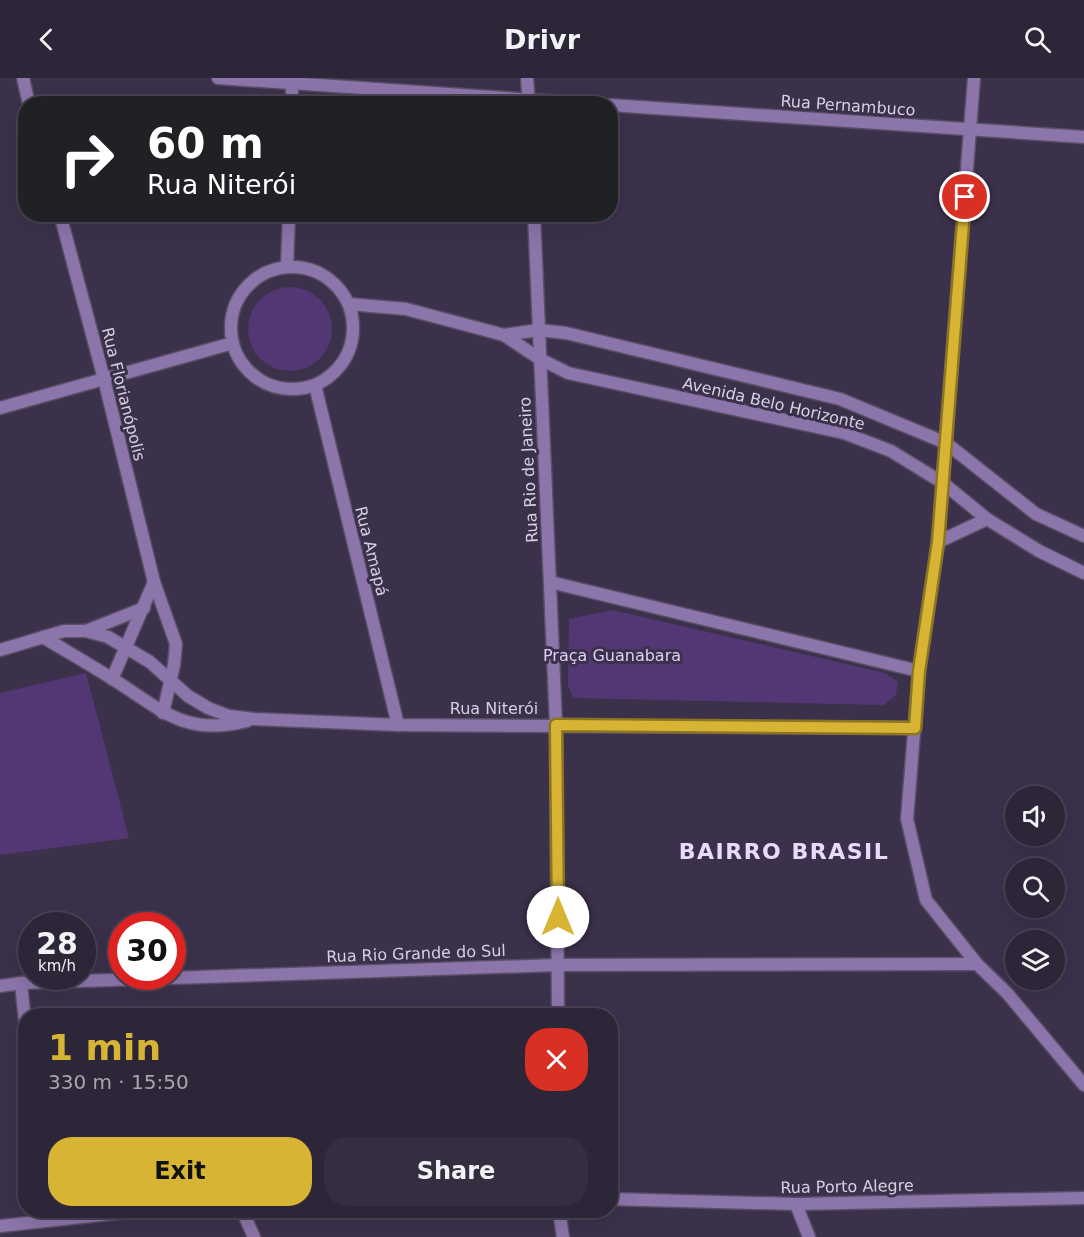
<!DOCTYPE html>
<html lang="en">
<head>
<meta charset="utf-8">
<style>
  :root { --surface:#2d2538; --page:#352d40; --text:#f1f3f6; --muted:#a7a5ae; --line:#484253; --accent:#d7b434 }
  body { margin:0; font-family:"DejaVu Sans",sans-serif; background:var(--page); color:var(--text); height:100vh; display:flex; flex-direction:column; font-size:22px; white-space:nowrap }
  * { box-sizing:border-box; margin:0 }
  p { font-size:20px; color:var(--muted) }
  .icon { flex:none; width:33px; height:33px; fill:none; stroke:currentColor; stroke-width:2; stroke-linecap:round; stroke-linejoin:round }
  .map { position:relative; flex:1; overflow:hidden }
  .drawer { position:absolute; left:18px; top:930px; width:600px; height:210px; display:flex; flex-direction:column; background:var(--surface); border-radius:24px; box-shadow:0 6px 24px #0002,0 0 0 2px var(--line) }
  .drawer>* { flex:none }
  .banner { position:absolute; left:18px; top:18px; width:600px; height:126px; border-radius:24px; box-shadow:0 6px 24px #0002,0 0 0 2px var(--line); background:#202124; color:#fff; overflow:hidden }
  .fabs { position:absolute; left:1005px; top:708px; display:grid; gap:12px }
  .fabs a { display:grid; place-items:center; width:60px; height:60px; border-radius:50%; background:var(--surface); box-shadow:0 6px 24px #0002,0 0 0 2px var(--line); font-size:30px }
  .speed { position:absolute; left:18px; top:834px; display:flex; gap:12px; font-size:30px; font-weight:700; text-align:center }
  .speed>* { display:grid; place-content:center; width:78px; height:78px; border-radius:50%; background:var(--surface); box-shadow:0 6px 24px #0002,0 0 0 2px var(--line); line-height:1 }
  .speed small { font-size:15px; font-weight:400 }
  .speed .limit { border:9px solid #d22; background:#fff; color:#111 }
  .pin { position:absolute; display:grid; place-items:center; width:51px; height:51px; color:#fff; margin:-26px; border:3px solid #fff; border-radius:50%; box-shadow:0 2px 6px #0007 }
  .me { position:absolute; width:66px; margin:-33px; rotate:0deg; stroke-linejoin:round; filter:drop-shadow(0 0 4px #0008) }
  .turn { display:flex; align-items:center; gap:21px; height:126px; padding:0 30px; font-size:27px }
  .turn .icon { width:78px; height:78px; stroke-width:2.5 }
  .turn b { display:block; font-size:42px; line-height:51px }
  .round { display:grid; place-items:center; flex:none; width:63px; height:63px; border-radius:24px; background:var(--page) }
  .headline { display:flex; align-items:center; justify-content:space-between; height:102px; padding:0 30px }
  h1 { font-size:36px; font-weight:600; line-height:45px; color:var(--accent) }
  .action { display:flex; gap:12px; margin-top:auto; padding:12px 30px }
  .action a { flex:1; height:69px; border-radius:24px; background:var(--accent); color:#111; font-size:24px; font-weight:600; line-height:69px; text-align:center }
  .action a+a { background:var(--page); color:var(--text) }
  header { display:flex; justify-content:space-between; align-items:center; height:78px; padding:0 30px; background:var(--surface); font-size:27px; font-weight:600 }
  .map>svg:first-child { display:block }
  .green { fill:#533774 }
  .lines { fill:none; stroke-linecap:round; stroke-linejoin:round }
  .minor-casing { stroke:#584e66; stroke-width:15 }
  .minor { stroke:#8c75ab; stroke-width:12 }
  .route-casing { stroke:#8c7522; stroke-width:15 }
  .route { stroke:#d7b434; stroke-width:10 }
  .labels { text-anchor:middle; stroke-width:6; stroke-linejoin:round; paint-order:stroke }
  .street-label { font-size:16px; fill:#d6d0e0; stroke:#3c314b }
  .park-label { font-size:16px; fill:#dfcefa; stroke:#3c314b }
  .district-label { font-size:22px; font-weight:bold; letter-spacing:1.5px; fill:#e7dafb; stroke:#3c314b }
</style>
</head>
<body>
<header><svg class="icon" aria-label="back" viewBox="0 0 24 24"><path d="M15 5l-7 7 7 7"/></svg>Drivr<svg class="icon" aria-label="search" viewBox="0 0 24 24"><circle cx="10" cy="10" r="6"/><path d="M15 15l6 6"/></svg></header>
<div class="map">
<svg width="1084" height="1159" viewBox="0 0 1084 1159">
  <rect width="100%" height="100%" fill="#3c314b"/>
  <g class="green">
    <circle cx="290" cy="251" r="42"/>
    <path d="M 612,532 L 885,595 L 898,604 L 896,617 L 884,627 L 573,620 L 568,607 L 569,541 Z"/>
    <path d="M 86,595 L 129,760 L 0,777 L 0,615 Z"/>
  </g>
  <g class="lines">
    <defs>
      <g id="minor">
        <path d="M 23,0 L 29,26"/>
        <path d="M 218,0 L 591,26"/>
        <path d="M 527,0 L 529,26"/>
        <path d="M 974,0 L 938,464 L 919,593 L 907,741 L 926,822 L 977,886 L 1007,915 L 1084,1007"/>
        <path d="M 292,26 L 292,5"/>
        <path d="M 610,27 L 1084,59"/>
        <path d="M 60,136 L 104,301 L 154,504 L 176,566 L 174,587 L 163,635"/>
        <path d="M 534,136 L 556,647 L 558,938"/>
        <path d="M 287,189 L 289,136"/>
        <circle cx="292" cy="250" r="61"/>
        <path d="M 349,226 L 406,231 L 504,257 L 540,281 L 568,295 L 844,355 L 891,373 L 943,405 L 987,441 L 1039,473 L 1084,495"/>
        <path d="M 504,257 L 539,252 L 566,255 L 840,321 L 946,365 L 1036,436 L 1084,458"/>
        <path d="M 315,307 L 398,647"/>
        <path d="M 0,330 L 233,265"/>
        <path d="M 938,464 L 987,441"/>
        <path d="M 550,504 L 919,593"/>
        <path d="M 86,553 L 144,530"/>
        <path d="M 43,559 C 66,573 89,586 111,600 C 161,631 184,659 247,643"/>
        <path d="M 0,572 L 64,553 L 86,553 L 108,559 L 150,584 L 188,618 L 208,630 L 229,638 L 254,641 L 398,647 L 915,650"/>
        <path d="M 112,601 L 154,504"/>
        <path d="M 21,905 L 26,953"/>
        <path d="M 0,908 L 21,905 L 558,887 L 977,886"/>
        <path d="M 610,1121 L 796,1126 L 1084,1120"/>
        <path d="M 796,1126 L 809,1159"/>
        <path d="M 242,1132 L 254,1159"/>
        <path d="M 559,1132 L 563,1159"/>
        <path d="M 0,1148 L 146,1132"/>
      </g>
    </defs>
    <use href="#minor" class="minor-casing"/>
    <use href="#minor" class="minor"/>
  </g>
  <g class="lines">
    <defs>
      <path id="route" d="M 558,839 L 556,647 L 915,650 L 919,593 L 938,464 L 965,119"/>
    </defs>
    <use href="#route" class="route-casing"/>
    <use href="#route" class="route"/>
  </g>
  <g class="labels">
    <g class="street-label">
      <text transform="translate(848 27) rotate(4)" y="6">Rua Pernambuco</text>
      <text transform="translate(124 316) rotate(76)" y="6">Rua Florianópolis</text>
      <text transform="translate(774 325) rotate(13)" y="6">Avenida Belo Horizonte</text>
      <text transform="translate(528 392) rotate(-93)" y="6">Rua Rio de Janeiro</text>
      <text transform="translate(372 473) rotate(76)" y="6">Rua Amapá</text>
      <text x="494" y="636">Rua Niterói</text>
      <text transform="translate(416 875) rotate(-2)" y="6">Rua Rio Grande do Sul</text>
      <text transform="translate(847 1108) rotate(-1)" y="6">Rua Porto Alegre</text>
    </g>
    <g class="park-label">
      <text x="612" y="583">Praça Guanabara</text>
    </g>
    <g class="district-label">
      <text x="784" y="781">BAIRRO BRASIL</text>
    </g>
  </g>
</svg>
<div class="fabs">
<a><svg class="icon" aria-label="sound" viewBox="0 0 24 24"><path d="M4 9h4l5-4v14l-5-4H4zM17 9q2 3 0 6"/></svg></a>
<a><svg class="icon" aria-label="search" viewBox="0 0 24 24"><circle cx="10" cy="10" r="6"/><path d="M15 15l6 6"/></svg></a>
<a><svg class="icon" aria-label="layers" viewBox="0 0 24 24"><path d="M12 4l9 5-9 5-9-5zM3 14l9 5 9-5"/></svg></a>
</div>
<div class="speed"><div>28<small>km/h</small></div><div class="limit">30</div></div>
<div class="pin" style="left:965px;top:119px;background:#d93025"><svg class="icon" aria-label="arrive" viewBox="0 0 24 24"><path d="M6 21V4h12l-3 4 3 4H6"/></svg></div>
<svg class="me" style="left:558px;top:839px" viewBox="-20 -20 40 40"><circle r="19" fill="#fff"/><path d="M0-13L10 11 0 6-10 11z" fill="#d7b434"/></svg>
<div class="banner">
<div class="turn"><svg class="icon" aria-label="right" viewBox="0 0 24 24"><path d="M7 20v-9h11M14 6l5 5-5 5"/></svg><div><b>60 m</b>Rua Niterói</div></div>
</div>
<section class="drawer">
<div class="headline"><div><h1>1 min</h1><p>330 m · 15:50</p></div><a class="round" style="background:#d93025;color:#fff"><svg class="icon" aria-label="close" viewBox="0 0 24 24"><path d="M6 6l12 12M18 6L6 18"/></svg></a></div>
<div class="action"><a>Exit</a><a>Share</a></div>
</section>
</div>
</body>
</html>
